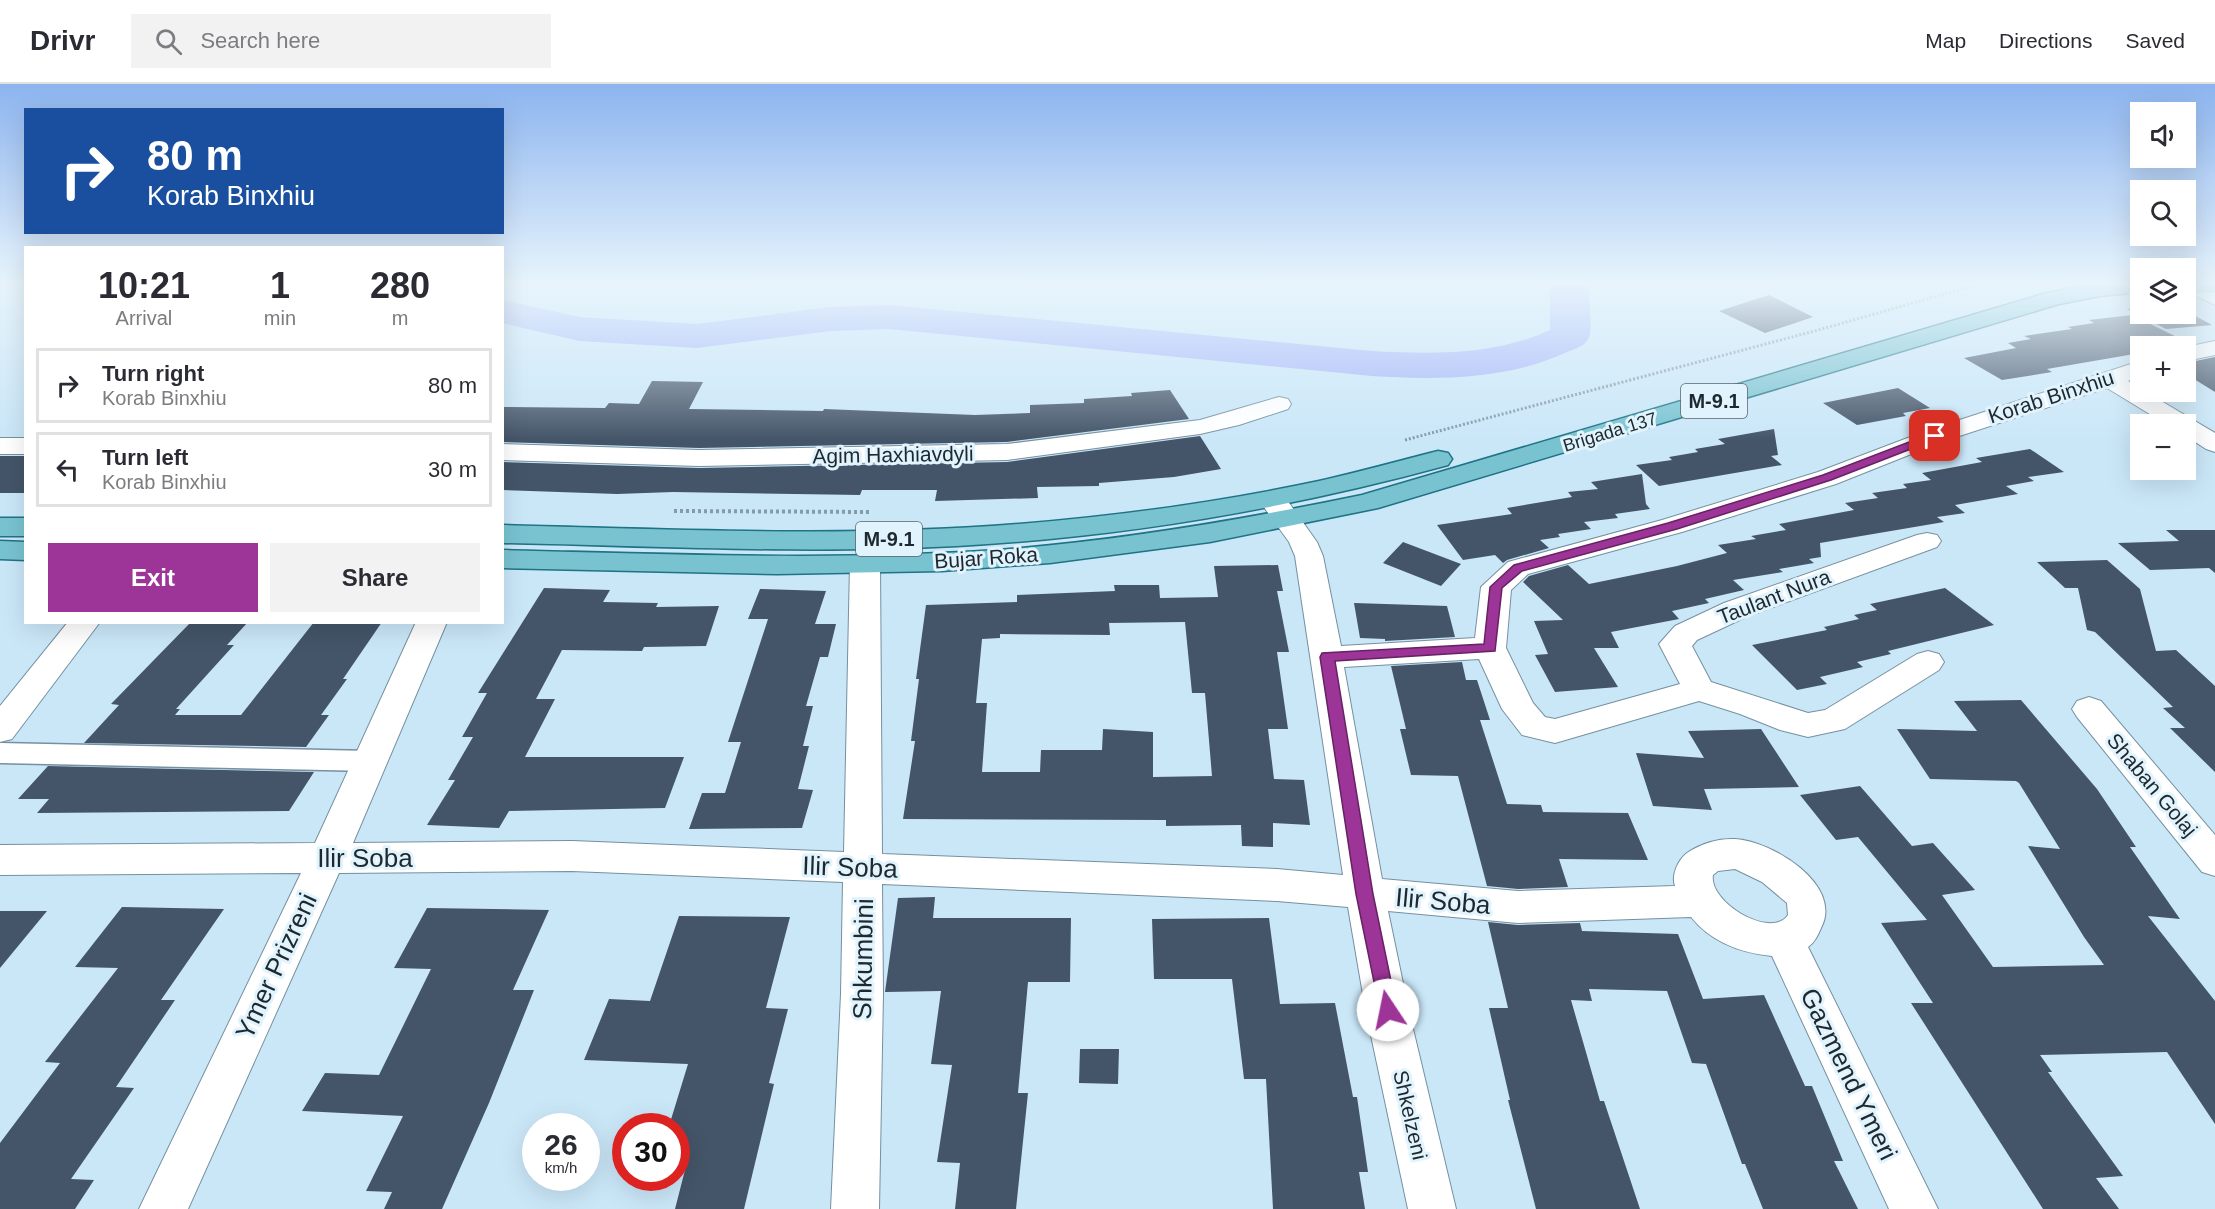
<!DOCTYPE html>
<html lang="en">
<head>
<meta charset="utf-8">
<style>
  :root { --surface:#fff; --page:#f2f2f3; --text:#2b2b33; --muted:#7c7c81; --line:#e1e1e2; --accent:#9d3497 }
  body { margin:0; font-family:Helvetica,sans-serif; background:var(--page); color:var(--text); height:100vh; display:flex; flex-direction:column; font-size:22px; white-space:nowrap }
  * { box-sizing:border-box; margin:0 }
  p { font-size:20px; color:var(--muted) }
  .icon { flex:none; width:33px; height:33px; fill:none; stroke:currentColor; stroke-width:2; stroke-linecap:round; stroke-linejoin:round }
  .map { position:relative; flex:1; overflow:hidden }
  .panel { position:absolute; left:24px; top:162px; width:480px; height:378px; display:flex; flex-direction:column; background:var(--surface); border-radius:0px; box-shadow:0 6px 24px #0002 }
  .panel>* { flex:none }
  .top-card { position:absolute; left:24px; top:24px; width:480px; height:126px; border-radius:0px; box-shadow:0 6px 24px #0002; background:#1a4fa0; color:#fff; overflow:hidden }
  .controls { position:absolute; left:2130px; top:18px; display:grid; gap:12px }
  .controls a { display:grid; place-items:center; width:66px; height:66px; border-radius:0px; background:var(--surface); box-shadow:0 6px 24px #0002; font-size:30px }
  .speed { position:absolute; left:522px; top:1029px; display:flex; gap:12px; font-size:30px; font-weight:700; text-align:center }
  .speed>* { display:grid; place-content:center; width:78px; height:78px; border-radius:50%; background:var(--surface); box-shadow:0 6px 24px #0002; line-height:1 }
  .speed small { font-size:15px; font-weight:400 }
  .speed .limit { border:9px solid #d22; background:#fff; color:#111 }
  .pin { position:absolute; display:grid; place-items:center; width:51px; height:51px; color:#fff; margin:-26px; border-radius:12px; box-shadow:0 3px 9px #0006 }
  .me { position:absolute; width:66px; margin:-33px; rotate:349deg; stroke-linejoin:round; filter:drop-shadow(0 0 4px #0008) }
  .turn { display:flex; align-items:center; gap:21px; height:126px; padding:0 24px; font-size:27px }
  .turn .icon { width:78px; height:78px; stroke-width:2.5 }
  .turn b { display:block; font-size:42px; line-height:51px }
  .eta { display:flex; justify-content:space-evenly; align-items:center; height:102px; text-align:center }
  .eta b { font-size:36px; font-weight:700; line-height:42px }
  .primary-button { display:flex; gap:12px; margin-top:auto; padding:12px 24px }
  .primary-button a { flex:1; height:69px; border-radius:0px; background:var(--accent); color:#fff; font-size:24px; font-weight:700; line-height:69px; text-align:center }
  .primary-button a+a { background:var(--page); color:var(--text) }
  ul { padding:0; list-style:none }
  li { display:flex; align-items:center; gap:18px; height:75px; margin:0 12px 9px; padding:0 12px; border:3px solid var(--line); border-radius:0px }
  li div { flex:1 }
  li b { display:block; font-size:22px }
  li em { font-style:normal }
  header { display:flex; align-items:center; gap:36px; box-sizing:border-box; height:84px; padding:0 30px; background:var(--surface); border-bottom:2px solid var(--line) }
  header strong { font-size:28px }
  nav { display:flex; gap:33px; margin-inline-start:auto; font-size:21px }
  .search { width:420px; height:54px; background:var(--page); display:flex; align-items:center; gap:15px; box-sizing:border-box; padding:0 21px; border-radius:0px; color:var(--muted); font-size:22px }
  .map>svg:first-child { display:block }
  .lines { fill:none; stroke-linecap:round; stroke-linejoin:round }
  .river { fill:#a3b5f9; fill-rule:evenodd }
  .building { fill:#445569; fill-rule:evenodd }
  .pedestrian-casing { stroke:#7590a0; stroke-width:3 }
  .minor-casing { stroke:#7590a0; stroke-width:2 }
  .primary-casing { stroke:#1f7384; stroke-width:3 }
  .path-far1 { stroke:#859ba8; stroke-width:3; stroke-dasharray:2 2; stroke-linecap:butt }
  .path { stroke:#859ba8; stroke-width:4; stroke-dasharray:3 3; stroke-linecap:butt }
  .pedestrian { fill:#fff; fill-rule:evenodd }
  .minor { fill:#fff; fill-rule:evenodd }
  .primary { fill:#79c3d1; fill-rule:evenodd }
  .route { fill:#9d3497; stroke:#662262; stroke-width:1.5 }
  .labels { text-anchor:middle; stroke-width:6; stroke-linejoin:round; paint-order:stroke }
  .far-street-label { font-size:18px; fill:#1e292f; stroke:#e1f3fd }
  .shield { fill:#e1f3fd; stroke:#58666d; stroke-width:1.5 }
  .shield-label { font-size:20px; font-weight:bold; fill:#1e292f }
  .street-label { font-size:21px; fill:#1e292f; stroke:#e1f3fd }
  .near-street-label { font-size:26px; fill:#1e292f; stroke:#e1f3fd }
</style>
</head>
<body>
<header>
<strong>Drivr</strong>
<div class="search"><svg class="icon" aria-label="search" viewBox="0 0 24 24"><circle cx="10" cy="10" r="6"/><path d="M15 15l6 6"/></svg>Search here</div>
<nav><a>Map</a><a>Directions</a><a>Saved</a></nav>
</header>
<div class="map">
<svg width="2215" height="1125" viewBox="0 0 2215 1125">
  <rect width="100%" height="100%" fill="#cae7f8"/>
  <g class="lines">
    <path class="river" d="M 1550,198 L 1588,198 C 1588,211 1593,243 1589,253 C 1586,262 1575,265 1567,268 C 1507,296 1437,296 1372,292 L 889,245 L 831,247 L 697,264 L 580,257 L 502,239 L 502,216 L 580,233 L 697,240 L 831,223 L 889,221 L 1372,267 C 1434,270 1493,272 1550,246 Z"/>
  </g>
  <g class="building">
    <path d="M 1769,211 L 1813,233 L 1765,249 L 1719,227 Z"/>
    <path d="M 2140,223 L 2140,230 L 2186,230 L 2186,227 L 2212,241 L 2166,245 L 2127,225 Z"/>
    <path d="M 2132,231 L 2191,260 L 2184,262 L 2140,262 L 2140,269 L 2047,285 L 2052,288 L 2002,296 L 1964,274 L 2016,264 L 2008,259 L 2031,255 L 2024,252 L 2072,245 L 2068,243 L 2094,239 L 2089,236 Z"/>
    <path d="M 2215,273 L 2215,308 L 2186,290 L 2186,279 Z"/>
    <path d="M 652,297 L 703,298 L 689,325 L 823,327 L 824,325 L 975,331 L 1030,329 L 1030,321 L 1084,319 L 1084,315 L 1132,312 L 1131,309 L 1170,306 L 1189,335 L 1007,358 L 699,364 L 502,358 L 502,323 L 605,324 L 609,319 L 639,320 Z"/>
    <path d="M 1898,304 L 1930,324 L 1903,329 L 1906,332 L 1857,341 L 1823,319 Z"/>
    <path d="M 1774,345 L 1778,371 L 1771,372 L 1782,381 L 1659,402 L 1636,381 L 1672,376 L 1669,373 L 1698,368 L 1695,365 L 1725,360 L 1718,355 Z"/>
    <path d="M 1200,352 L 1221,385 L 1174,393 L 1099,399 L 1099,402 L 1037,403 L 1038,414 L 935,417 L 937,406 L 862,406 L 860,411 L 673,408 L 617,410 L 502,406 L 502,378 L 699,384 L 1007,378 Z"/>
    <path d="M 2030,365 L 2064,388 L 2028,393 L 2034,397 L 2006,402 L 2018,410 L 1955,421 L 1965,429 L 1937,433 L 1944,438 L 1820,459 L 1821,473 L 1809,475 L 1814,479 L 1779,485 L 1783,488 L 1733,496 L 1744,506 L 1705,515 L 1709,519 L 1672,527 L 1679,535 L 1611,548 L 1619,564 L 1594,564 L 1618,603 L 1555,608 L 1535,571 L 1548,570 L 1534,537 L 1563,536 L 1523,498 L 1529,492 L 1568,481 L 1589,500 L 1677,482 L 1727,469 L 1718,461 L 1756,455 L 1751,452 L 1786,446 L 1779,440 L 1854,426 L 1845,419 L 1878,414 L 1872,409 L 1907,404 L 1903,400 L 1931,396 L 1922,389 L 1982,378 L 1976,374 Z"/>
    <rect x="0" y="372" width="26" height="37"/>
    <path d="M 1642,390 L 1646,420 L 1650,425 L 1615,430 L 1618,434 L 1584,438 L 1591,445 L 1558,450 L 1560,453 L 1540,456 L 1549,464 L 1507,476 L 1503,479 L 1495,471 L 1463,476 L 1437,441 L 1512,430 L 1507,424 L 1572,413 L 1568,408 L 1598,405 L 1591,398 Z"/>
    <path d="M 2166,446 L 2215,446 L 2215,489 L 2209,484 L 2150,486 L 2118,459 L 2179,457 Z"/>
    <path d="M 1403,458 L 1461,480 L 1441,502 L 1383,479 Z"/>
    <path d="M 2107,476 L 2140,505 L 2156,567 L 2176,566 L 2215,602 L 2215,688 L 2170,644 L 2185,644 L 2163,624 L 2173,623 L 2095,548 L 2087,546 L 2078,504 L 2065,504 L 2037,478 Z"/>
    <path d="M 1278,481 L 1283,507 L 1277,507 L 1289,568 L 1277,568 L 1288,645 L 1268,645 L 1274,695 L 1304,696 L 1310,741 L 1273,739 L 1273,763 L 1242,762 L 1241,741 L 1166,742 L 1166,736 L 903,735 L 915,657 L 911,657 L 919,595 L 916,595 L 926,521 L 1017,518 L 1017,511 L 1115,507 L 1114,501 L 1159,501 L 1160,514 L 1218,513 L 1214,482 ZM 1185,538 L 1192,609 L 1205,609 L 1212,692 L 1153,693 L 1153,648 L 1103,645 L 1102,666 L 1041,666 L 1040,688 L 982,688 L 987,619 L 976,619 L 982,555 L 1000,554 L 1000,550 L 1110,551 L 1109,539 Z"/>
    <path d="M 544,504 L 610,506 L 603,518 L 658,519 L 656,523 L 719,522 L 706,562 L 644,563 L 642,567 L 562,566 L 536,615 L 555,615 L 525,673 L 684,673 L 665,724 L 509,727 L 499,744 L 427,741 L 455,696 L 448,696 L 473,653 L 462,653 L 487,609 L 478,609 Z"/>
    <path d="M 1945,504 L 1994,541 L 1888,567 L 1891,570 L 1857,578 L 1863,583 L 1820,593 L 1827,600 L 1797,606 L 1752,561 L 1827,546 L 1824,543 L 1859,535 L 1854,531 L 1877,526 L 1870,520 Z"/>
    <path d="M 760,505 L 826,507 L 815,540 L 836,540 L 828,573 L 820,573 L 806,622 L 813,622 L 803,662 L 809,662 L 798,705 L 813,706 L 802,744 L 689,745 L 702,709 L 725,709 L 741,658 L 728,658 L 768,535 L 748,535 Z"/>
    <path d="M 1354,519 L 1447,522 L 1455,553 L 1385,557 L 1385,555 L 1360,554 Z"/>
    <path d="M 191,538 L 248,538 L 227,561 L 234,561 L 176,625 L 180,625 L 175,631 L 241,631 L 314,538 L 382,538 L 343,595 L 347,595 L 321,631 L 329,631 L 306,663 L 84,659 L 119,621 L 111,620 Z"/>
    <path d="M 1462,578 L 1466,596 L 1477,596 L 1490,636 L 1480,636 L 1507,720 L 1541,721 L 1543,728 L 1628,729 L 1648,776 L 1559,775 L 1568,803 L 1518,805 L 1487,802 L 1458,692 L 1411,691 L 1400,645 L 1406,645 L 1391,582 Z"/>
    <path d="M 2021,616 L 2097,705 L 2136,763 L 2130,763 L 2180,835 L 2148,832 L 2215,917 L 2215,1040 L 2167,968 L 2040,971 L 2052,988 L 2048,988 L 2123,1092 L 2096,1094 L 2119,1125 L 2043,1125 L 1911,919 L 1933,919 L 1881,839 L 1927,836 L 1858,753 L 1836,756 L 1800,711 L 1860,702 L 1912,762 L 1933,759 L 1975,806 L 1942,811 L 1993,883 L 2104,881 L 2084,853 L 2028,762 L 2060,765 L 2019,699 L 2016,697 L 1930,695 L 1897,645 L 1977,647 L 1954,617 Z"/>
    <path d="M 1761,645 L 1799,703 L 1704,705 L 1712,726 L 1653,722 L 1636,669 L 1704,674 L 1688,647 Z"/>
    <path d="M 48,682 L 314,688 L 289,727 L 37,729 L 49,715 L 18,715 Z"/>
    <path d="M 935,813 L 933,834 L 1071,834 L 1070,898 L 1028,898 L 1018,1009 L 1028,1009 L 1016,1125 L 955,1125 L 960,1079 L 937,1078 L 952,981 L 931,980 L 941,907 L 885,908 L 898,814 Z"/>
    <path d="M 122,823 L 224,825 L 161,916 L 175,916 L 116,1003 L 134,1004 L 71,1095 L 94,1096 L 75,1125 L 0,1125 L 0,1059 L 60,979 L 45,978 L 118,884 L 75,883 Z"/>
    <path d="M 427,824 L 549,826 L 513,906 L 534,906 L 489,1019 L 442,1125 L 384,1125 L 392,1108 L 366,1107 L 403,1032 L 302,1027 L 325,989 L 379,991 L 431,885 L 394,884 Z"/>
    <path d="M 0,827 L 47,827 L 0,884 Z"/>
    <path d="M 679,832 L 790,833 L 766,924 L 788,925 L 769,999 L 774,1000 L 744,1125 L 675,1125 L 685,1086 L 676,1086 L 676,1042 L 669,1042 L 688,980 L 584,976 L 609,915 L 650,917 Z"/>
    <path d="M 1269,834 L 1280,920 L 1335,919 L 1353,1013 L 1357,1013 L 1368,1088 L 1359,1088 L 1365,1125 L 1273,1125 L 1266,995 L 1244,995 L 1232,895 L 1154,895 L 1152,835 Z"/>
    <path d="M 1488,838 L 1518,841 L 1580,839 L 1582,847 L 1678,850 L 1703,915 L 1764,911 L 1805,1002 L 1812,1002 L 1843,1077 L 1834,1077 L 1858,1125 L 1763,1125 L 1745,1080 L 1742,1080 L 1706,980 L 1692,979 L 1667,907 L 1589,905 L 1592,917 L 1571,916 L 1600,1017 L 1604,1017 L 1640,1125 L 1536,1125 L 1508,1016 L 1510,1016 L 1489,924 L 1508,924 Z"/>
    <path d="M 1080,965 L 1119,965 L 1118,1000 L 1079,999 Z"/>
  </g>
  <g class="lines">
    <defs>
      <path id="pedestrian" d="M 0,659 L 371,667 L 380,670 L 384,677 L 380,684 L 371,687 L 0,679 Z"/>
      <g id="minor">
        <path d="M 2186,198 L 2200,198 L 2215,206 L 2215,221 L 2186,207 Z"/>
        <path d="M 2215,257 L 2215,271 L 2186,277 L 2186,263 Z"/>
        <path d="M 2140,277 L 2140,292 L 2128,297 L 2140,304 L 2140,308 L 2146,308 L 2215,349 L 2215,368 L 2206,365 L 2186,352 L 2186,340 L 2166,340 L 2107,304 L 1944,357 L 1836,400 L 1682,448 L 1528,490 L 1511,506 L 1506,564 L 1533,619 L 1545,633 L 1555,635 L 1680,600 L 1659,560 L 1675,542 L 1724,519 L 1917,451 L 1927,449 L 1937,451 L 1941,457 L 1937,463 L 1746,533 L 1697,556 L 1692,562 L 1711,598 L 1808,629 L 1825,626 L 1917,570 L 1928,567 L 1939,570 L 1944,578 L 1939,586 L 1845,645 L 1808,653 L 1780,646 L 1740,630 L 1699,617 L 1555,659 L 1522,651 L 1502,625 L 1479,575 L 1344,583 L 1382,795 L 1518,807 L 1675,802 C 1671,791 1678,776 1687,769 C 1700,760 1718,754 1735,755 C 1772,757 1844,801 1821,844 C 1818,851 1815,858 1808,863 L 1938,1125 L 1889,1125 L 1772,872 C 1741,869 1711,858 1691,833 L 1518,839 L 1388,827 L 1409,928 L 1456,1125 L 1408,1125 L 1366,928 L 1348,823 L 1277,817 L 882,800 L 883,910 L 879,1125 L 831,1125 L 841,910 L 843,798 L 572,787 L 339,789 L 188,1125 L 139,1125 L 301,789 L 0,791 L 0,761 L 315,759 L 416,538 L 447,538 L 353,759 L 572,757 L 844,768 L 850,480 L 855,474 L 865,471 L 875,474 L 880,480 L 882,770 L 1277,785 L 1343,791 L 1295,472 L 1289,458 L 1258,415 L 1262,409 L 1272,407 L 1282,409 L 1317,458 L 1323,472 L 1341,562 L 1475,554 L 1481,503 L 1508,478 L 1662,436 L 1818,388 L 1926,347 ZM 1735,785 L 1762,798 L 1787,819 L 1788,831 C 1771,856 1708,818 1713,791 L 1718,787 Z"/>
        <path d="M 1279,313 L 1288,315 L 1291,320 L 1288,325 L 1239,341 L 1200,350 L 1007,376 L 699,382 L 502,376 L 502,360 L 699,366 L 1007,360 L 1200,336 Z"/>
        <rect x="0" y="354" width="26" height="16"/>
        <path d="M 68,538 L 100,538 L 12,655 L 0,658 L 0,622 Z"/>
        <path d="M 2089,613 L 2101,617 L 2215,751 L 2215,792 L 2202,788 L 2077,633 L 2072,625 L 2077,617 Z"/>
      </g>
      <g id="primary">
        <path d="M 2100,198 L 2140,198 L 2140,208 L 2100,212 L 2059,220 L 1378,424 L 1210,458 L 1050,479 L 942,487 L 777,490 L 502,484 L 502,466 C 667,470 832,477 996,466 C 1119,457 1241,436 1362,411 L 2047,209 Z"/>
        <path d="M 2186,198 L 2215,198 L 2215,209 L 2186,208 Z"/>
        <path d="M 1438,367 L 1448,369 L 1452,375 L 1448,381 C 1287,425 1124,453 957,462 C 806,470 654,462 502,459 L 502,441 C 674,445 847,454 1019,440 C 1119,432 1220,418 1319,397 C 1359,388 1398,377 1438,367 Z"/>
        <rect x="0" y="434" width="26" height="18"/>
        <path d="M 0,457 L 26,458 L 26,476 L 0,475 Z"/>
      </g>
    </defs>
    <use href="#pedestrian" class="pedestrian-casing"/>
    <use href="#minor" class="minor-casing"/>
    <use href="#primary" class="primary-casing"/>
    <path class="path-far1" d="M 1405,356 L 1822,245 L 1986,198"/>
    <path class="path" d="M 674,427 L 871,428"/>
    <use href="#pedestrian" class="pedestrian"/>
    <use href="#minor" class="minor"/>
    <use href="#primary" class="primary"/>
  </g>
  <linearGradient id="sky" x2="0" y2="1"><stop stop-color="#8cb4ef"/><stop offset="0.56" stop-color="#e7f4fc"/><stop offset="1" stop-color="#e7f4fc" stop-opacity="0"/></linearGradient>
  <rect width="2215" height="356" fill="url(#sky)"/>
  <path class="route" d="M 1935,348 L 1941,352 L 1939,354 L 1831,396 L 1677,445 L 1522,487 L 1502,504 L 1495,567 L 1335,577 L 1373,810 L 1397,926 L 1394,932 L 1388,935 L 1381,932 L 1356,810 L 1320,573 L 1322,569 L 1484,560 L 1490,503 L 1514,481 L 1668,439 L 1823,391 Z"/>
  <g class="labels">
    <g class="far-street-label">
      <text transform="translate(1610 348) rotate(-17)" y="6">Brigada 137</text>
    </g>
    <g class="shield">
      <rect x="1681" y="300" width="66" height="34" rx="4.5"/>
      <rect x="856" y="438" width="66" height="34" rx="4.5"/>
    </g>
    <g class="shield-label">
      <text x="1714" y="324">M-9.1</text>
      <text x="889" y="462">M-9.1</text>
    </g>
    <g class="street-label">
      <text transform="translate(2051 313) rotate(-18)" y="7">Korab Binxhiu</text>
      <text transform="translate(893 371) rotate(-1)" y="7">Agim Haxhiavdyli</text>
      <text transform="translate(986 474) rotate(-4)" y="7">Bujar Roka</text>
      <text transform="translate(1774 513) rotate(-21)" y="7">Taulant Nura</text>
      <text transform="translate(2152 701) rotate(50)" y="7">Shaban Golaj</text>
      <text transform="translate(1410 1031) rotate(77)" y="7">Shkelzeni</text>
    </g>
    <g class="near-street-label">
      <text x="365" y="783">Ilir Soba</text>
      <text transform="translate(850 783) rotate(2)" y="9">Ilir Soba</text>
      <text transform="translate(1443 817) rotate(5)" y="9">Ilir Soba</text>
      <text transform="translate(863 875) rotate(-89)" y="9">Shkumbini</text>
      <text transform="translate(276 882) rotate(-65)" y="9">Ymer Prizreni</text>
      <text transform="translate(1849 990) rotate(64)" y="9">Gazmend Ymeri</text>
    </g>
  </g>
</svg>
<div class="controls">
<a><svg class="icon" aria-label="sound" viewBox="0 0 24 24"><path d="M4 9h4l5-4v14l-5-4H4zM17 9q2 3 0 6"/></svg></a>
<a><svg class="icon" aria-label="search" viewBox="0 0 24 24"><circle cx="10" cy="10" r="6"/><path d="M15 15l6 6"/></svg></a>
<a><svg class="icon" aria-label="layers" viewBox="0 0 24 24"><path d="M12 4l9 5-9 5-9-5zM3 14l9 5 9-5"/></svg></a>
<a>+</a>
<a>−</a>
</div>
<div class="speed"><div>26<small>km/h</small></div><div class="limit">30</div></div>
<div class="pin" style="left:1935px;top:352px;background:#d93025"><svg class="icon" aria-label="arrive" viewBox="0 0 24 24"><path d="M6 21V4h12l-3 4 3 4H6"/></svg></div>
<svg class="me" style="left:1388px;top:926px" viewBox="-20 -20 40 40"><circle r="19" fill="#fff"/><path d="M0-13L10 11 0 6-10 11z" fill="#9d3497"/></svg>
<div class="top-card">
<div class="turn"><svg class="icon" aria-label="right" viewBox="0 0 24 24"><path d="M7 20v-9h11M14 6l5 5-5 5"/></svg><div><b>80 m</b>Korab Binxhiu</div></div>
</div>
<section class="panel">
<div class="eta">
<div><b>10:21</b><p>Arrival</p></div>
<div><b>1</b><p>min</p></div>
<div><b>280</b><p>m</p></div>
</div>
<ul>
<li><svg class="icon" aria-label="right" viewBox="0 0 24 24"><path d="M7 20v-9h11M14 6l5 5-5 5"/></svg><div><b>Turn right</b><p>Korab Binxhiu</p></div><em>80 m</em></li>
<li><svg class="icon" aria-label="left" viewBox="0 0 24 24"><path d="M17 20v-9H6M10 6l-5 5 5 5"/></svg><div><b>Turn left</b><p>Korab Binxhiu</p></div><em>30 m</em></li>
</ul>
<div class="primary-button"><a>Exit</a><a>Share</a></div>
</section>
</div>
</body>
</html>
